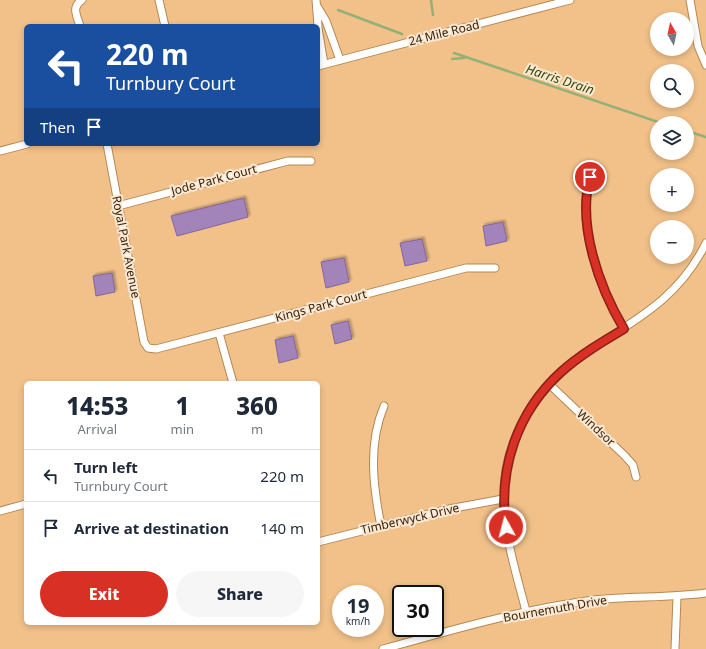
<!DOCTYPE html>
<html lang="en">
<head>
<meta charset="utf-8">
<style>
  :root { --surface:#fff; --page:#f6f6f7; --text:#1f2937; --muted:#747a83; --line:#e0e1e3; --accent:#d93025 }
  body { margin:0; font-family:"Noto Sans",sans-serif; background:var(--page); color:var(--text); height:100vh; display:flex; flex-direction:column; font-size:15px; white-space:nowrap }
  * { box-sizing:border-box; margin:0 }
  p { font-size:13px; color:var(--muted) }
  .icon { flex:none; width:22px; height:22px; fill:none; stroke:currentColor; stroke-width:2; stroke-linecap:round; stroke-linejoin:round }
  .map { position:relative; flex:1; overflow:hidden }
  .sheet { position:absolute; left:24px; top:381px; width:296px; height:244px; display:flex; flex-direction:column; background:var(--surface); border-radius:6px; box-shadow:0 2px 6px #0003 }
  .sheet>* { flex:none }
  .top-card { position:absolute; left:24px; top:24px; width:296px; height:122px; border-radius:6px; box-shadow:0 2px 6px #0003; background:#1a4fa0; color:#fff; overflow:hidden }
  .needle { width:26px; rotate:351deg }
  .tools { position:absolute; left:650px; top:12px; display:grid; gap:8px }
  .tools a { display:grid; place-items:center; width:44px; height:44px; border-radius:50%; background:var(--surface); box-shadow:0 2px 6px #0003; font-size:20px }
  .speed { position:absolute; left:332px; top:585px; display:flex; gap:8px; font-size:20px; font-weight:700; text-align:center }
  .speed>* { display:grid; place-content:center; width:52px; height:52px; border-radius:50%; background:var(--surface); box-shadow:0 2px 6px #0003; line-height:1 }
  .speed small { font-size:10px; font-weight:400 }
  .speed .limit { border:2px solid #111; border-radius:6px; background:#fff; color:#111 }
  .pin { position:absolute; display:grid; place-items:center; width:34px; height:34px; color:#fff; margin:-17px; border:2px solid #fff; border-radius:50%; box-shadow:0 1px 4px #0007 }
  .me { position:absolute; width:44px; margin:-22px; rotate:353deg; stroke-linejoin:round; filter:drop-shadow(0 0 3px #0008) }
  .turn { display:flex; align-items:center; gap:14px; height:84px; padding:0 16px; font-size:18px }
  .turn .icon { width:52px; height:52px; stroke-width:2.5 }
  .turn b { display:block; font-size:28px; line-height:34px }
  .then { display:flex; align-items:center; height:38px; padding:0 16px; background:#0003; gap:8px; font-size:15px }
  .eta { display:flex; justify-content:space-evenly; align-items:center; height:68px; text-align:center }
  .eta b { font-size:24px; font-weight:800; line-height:28px }
  .cta { display:flex; gap:8px; margin-top:auto; padding:8px 16px }
  .cta a { flex:1; height:46px; border-radius:24px; background:var(--accent); color:#fff; font-size:16px; font-weight:800; line-height:46px; text-align:center }
  .cta a+a { background:var(--page); color:var(--text) }
  ul { padding:0; list-style:none }
  li { display:flex; align-items:center; gap:12px; height:52px; padding:0 16px; border-top:1px solid var(--line) }
  li div { flex:1 }
  li b { display:block; font-size:15px }
  li em { font-style:normal }
  .map>svg:first-child { display:block }
  .lines { fill:none; stroke-linecap:round; stroke-linejoin:round }
  .stream { stroke:#93b177; stroke-width:2.5 }
  .building { fill:#a283ba; stroke:#85659c; filter:url(#shadow) }
  .minor-casing { stroke:#b58851; stroke-width:9 }
  .minor { stroke:#fff; stroke-width:7 }
  .route-casing { stroke:#8d1f18; stroke-width:10 }
  .route { stroke:#d93025; stroke-width:7 }
  .labels { text-anchor:middle; stroke-width:4; stroke-linejoin:round; paint-order:stroke }
  .street-label { font-size:12px; fill:#36240d; stroke:#fce8d2 }
  .water-label { font-size:13px; font-style:italic; fill:#304b0c; stroke:#fce8d2 }
</style>
</head>
<body>
<div class="map">
<svg width="706" height="649" viewBox="0 0 706 649">
  <defs>
    <filter id="shadow"><feDropShadow dx="2" dy="-2" stdDeviation="1" flood-color="#0004"/></filter>
  </defs>
  <rect width="100%" height="100%" fill="#f1c189"/>
  <g class="lines">
    <g class="stream">
      <path d="M 431,0 L 433,15"/>
      <path d="M 338,10 L 402,34"/>
      <path d="M 454,53 L 661,123"/>
      <path d="M 452,59 L 464,58"/>
      <path d="M 687,131 L 706,137"/>
    </g>
  </g>
  <g class="building">
    <path d="M 244,198 L 248,217 L 177,236 L 171,216 Z"/>
    <path d="M 503,222 L 507,241 L 486,246 L 483,226 Z"/>
    <path d="M 422,239 L 427,261 L 405,266 L 400,243 Z"/>
    <path d="M 344,258 L 349,282 L 326,288 L 321,262 Z"/>
    <path d="M 112,273 L 115,292 L 96,296 L 93,276 Z"/>
    <path d="M 348,321 L 352,339 L 335,344 L 331,325 Z"/>
    <path d="M 293,336 L 298,358 L 279,363 L 275,340 Z"/>
  </g>
  <g class="lines">
    <defs>
      <g id="minor">
        <path d="M 159,0 L 165,26"/>
        <path d="M 316,0 L 318,26"/>
        <path d="M 690,0 L 698,46 L 706,65"/>
        <path d="M 317,6 L 326,21 L 340,60"/>
        <path d="M 80,26 C 77,16 71,7 82,0"/>
        <path d="M 318,28 L 324,64"/>
        <path d="M 318,66 L 570,0"/>
        <path d="M 107,144 L 144,342 L 148,348 L 156,349 L 466,268 L 495,268"/>
        <path d="M 0,151 L 27,144"/>
        <path d="M 590,177 C 576,225 599,287 624,329"/>
        <path d="M 118,206 L 288,161 L 311,161"/>
        <path d="M 219,333 L 233,383"/>
        <path d="M 549,384 L 624,455 L 633,465 L 636,477"/>
        <path d="M 0,511 L 26,504"/>
        <path d="M 381,526 C 373,486 368,444 384,406"/>
        <path d="M 318,542 L 449,509 L 503,499"/>
        <path d="M 526,611 C 517,576 505,539 504,502 C 501,434 543,380 597,345 C 643,316 681,294 706,243"/>
        <path d="M 383,649 C 453,630 522,609 594,600 C 631,596 669,598 706,593"/>
        <path d="M 675,649 L 677,597"/>
      </g>
    </defs>
    <use href="#minor" class="minor-casing"/>
    <use href="#minor" class="minor"/>
  </g>
  <g class="lines">
    <defs>
      <path id="route" d="M 506,527 C 498,469 517,412 561,372 C 580,355 602,342 624,329 C 599,287 577,225 590,177"/>
    </defs>
    <use href="#route" class="route-casing"/>
    <use href="#route" class="route"/>
  </g>
  <g class="labels">
    <g class="street-label">
      <text transform="translate(444 33) rotate(-14)" y="4">24 Mile Road</text>
      <text transform="translate(214 180) rotate(-15)" y="4">Jode Park Court</text>
      <text transform="translate(126 247) rotate(79)" y="4">Royal Park Avenue</text>
      <text transform="translate(321 306) rotate(-15)" y="4">Kings Park Court</text>
      <text transform="translate(596 428) rotate(43)" y="4">Windsor</text>
      <text transform="translate(410 519) rotate(-13)" y="4">Timberwyck Drive</text>
      <text transform="translate(555 609) rotate(-10)" y="4">Bournemuth Drive</text>
    </g>
    <g class="water-label">
      <text transform="translate(560 79) rotate(18)" y="5">Harris Drain</text>
    </g>
  </g>
</svg>
<div class="tools">
<a><svg class="needle" viewBox="-14 -14 28 28"><path d="M0-13l5 13h-10z" fill="#e53935"/><path d="M0 13l5-13h-10z" fill="#747a83"/></svg></a>
<a><svg class="icon" aria-label="search" viewBox="0 0 24 24"><circle cx="10" cy="10" r="6"/><path d="M15 15l6 6"/></svg></a>
<a><svg class="icon" aria-label="layers" viewBox="0 0 24 24"><path d="M12 4l9 5-9 5-9-5zM3 14l9 5 9-5"/></svg></a>
<a>+</a>
<a>−</a>
</div>
<div class="speed"><div>19<small>km/h</small></div><div class="limit">30</div></div>
<div class="pin" style="left:590px;top:177px;background:#d93025"><svg class="icon" aria-label="arrive" viewBox="0 0 24 24"><path d="M6 21V4h12l-3 4 3 4H6"/></svg></div>
<svg class="me" style="left:506px;top:527px" viewBox="-20 -20 40 40"><circle r="17" fill="#d93025" stroke="#fff" stroke-width="3"/><path d="M0-11L8 9 0 5-8 9z" fill="#fff"/></svg>
<div class="top-card">
<div class="turn"><svg class="icon" aria-label="left" viewBox="0 0 24 24"><path d="M17 20v-9H6M10 6l-5 5 5 5"/></svg><div><b>220 m</b>Turnbury Court</div></div>
<div class="then">Then<svg class="icon" aria-label="arrive" viewBox="0 0 24 24"><path d="M6 21V4h12l-3 4 3 4H6"/></svg></div>
</div>
<section class="sheet">
<div class="eta">
<div><b>14:53</b><p>Arrival</p></div>
<div><b>1</b><p>min</p></div>
<div><b>360</b><p>m</p></div>
</div>
<ul>
<li><svg class="icon" aria-label="left" viewBox="0 0 24 24"><path d="M17 20v-9H6M10 6l-5 5 5 5"/></svg><div><b>Turn left</b><p>Turnbury Court</p></div><em>220 m</em></li>
<li><svg class="icon" aria-label="arrive" viewBox="0 0 24 24"><path d="M6 21V4h12l-3 4 3 4H6"/></svg><div><b>Arrive at destination</b></div><em>140 m</em></li>
</ul>
<div class="cta"><a>Exit</a><a>Share</a></div>
</section>
</div>
</body>
</html>
